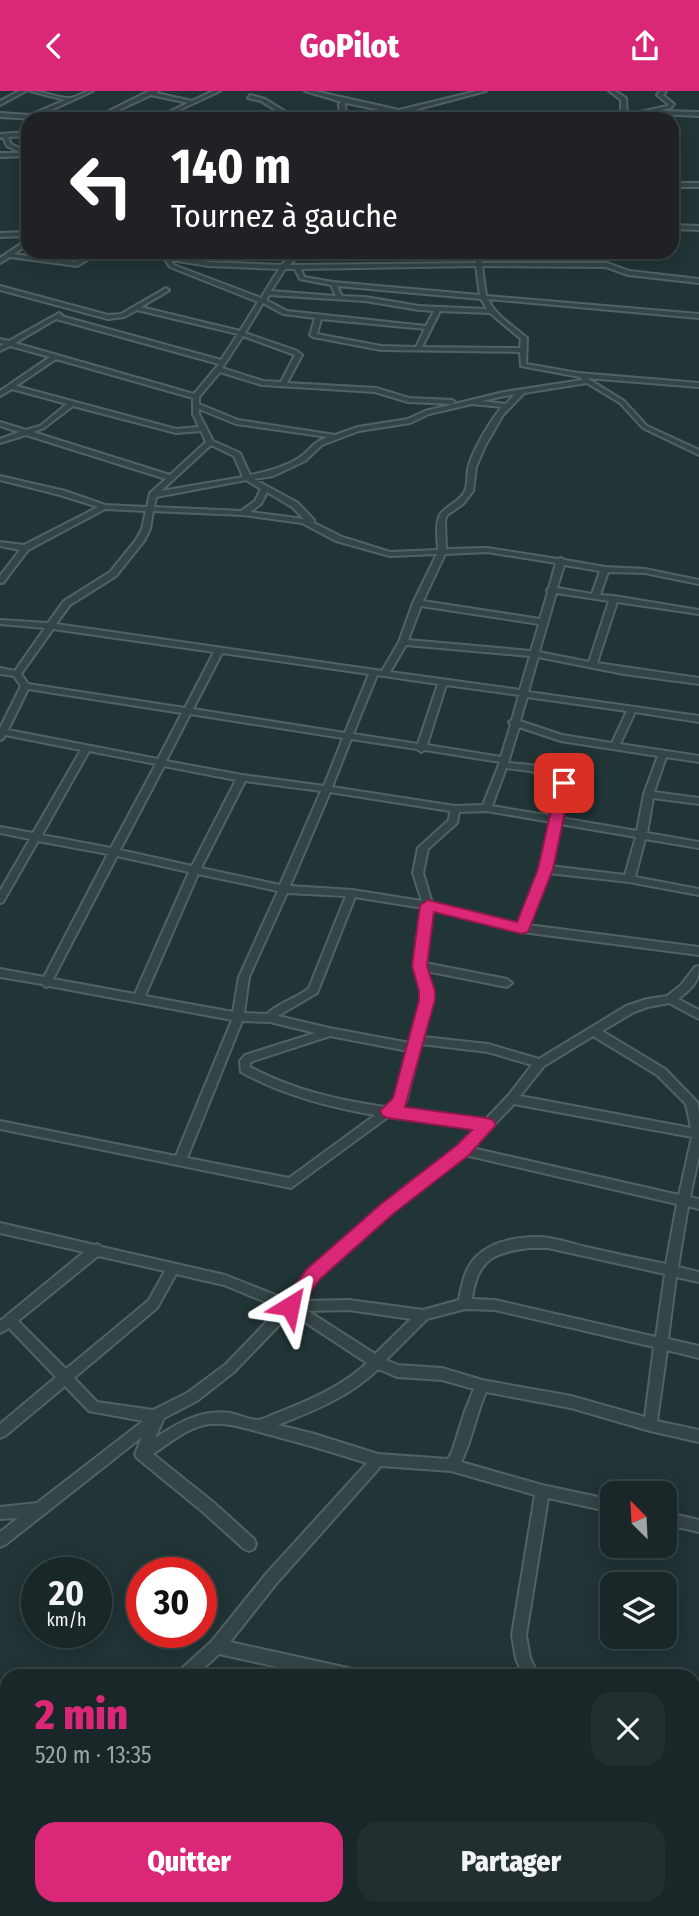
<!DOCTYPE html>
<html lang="fr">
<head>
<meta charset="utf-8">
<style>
  :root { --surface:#192728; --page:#222f30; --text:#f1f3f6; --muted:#9fa5a8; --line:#374445; --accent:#db2777 }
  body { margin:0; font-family:"Fira Sans Condensed",sans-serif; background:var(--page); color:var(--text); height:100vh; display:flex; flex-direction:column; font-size:26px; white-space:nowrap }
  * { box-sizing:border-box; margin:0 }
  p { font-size:23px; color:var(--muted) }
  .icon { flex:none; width:38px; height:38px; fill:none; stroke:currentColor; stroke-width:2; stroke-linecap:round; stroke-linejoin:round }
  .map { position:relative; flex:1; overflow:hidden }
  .drawer { position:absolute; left:0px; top:1578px; width:700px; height:247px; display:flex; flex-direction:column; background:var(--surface); border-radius:21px 21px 0 0; box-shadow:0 4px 18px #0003,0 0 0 2px var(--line) }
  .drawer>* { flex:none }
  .hud { position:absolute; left:21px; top:21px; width:658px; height:147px; border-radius:21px; box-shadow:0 4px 18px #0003,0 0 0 2px var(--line); background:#202124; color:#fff; overflow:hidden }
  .needle { width:46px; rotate:336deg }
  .fabs { position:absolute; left:600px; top:1390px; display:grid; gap:14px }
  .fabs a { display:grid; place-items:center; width:77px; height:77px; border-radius:14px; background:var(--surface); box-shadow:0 4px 18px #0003,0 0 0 2px var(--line); font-size:35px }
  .speed { position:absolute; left:21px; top:1466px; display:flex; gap:14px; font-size:35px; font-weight:700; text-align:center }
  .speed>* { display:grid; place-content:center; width:91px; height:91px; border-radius:50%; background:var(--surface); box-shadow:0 4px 18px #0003,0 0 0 2px var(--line); line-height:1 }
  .speed small { font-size:18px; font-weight:400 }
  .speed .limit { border:10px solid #d22; background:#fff; color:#111 }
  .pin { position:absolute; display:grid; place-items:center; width:60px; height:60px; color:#fff; margin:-30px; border-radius:14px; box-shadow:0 4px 10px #0006 }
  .me { position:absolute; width:77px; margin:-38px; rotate:35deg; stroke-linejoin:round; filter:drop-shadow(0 0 5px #0008) }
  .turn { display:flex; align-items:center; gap:24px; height:147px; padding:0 35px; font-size:32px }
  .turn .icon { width:91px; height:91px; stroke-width:2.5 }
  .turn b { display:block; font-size:49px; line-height:60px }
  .round { display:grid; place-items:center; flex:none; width:74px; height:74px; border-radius:21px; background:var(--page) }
  .overview { display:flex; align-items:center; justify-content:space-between; height:119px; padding:0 35px }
  h1 { font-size:42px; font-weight:800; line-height:52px; color:var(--accent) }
  .button { display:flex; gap:14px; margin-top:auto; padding:14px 35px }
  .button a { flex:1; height:80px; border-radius:21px; background:var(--accent); color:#fff; font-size:28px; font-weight:800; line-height:80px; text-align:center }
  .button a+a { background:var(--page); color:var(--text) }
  header { display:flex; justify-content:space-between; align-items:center; height:91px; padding:0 35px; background:var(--accent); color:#fff; font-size:32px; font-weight:800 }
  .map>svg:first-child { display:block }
  .water { fill:#325458 }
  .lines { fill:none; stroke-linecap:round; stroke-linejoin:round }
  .minor-casing { stroke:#526264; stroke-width:4 }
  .tertiary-casing { stroke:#526264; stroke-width:4 }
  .minor { fill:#344447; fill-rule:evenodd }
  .tertiary { fill:#344447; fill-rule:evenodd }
  .route { fill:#db2777; stroke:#8e194d; stroke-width:2 }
</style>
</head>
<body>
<header><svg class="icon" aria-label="back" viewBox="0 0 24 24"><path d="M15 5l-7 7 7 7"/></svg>GoPilot<svg class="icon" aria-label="share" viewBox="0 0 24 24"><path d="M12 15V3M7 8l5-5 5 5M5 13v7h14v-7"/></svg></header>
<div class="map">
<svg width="699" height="1825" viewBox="0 0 699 1825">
  <rect width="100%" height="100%" fill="#213436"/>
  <path class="water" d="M 699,1762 L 699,1825 L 8,1825 L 19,1818 L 693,1818 L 693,1763 Z"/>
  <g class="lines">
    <defs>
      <g id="minor">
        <path d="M 19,0 L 26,0 L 0,14 L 0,10 Z"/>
        <path d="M 30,0 C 43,0 60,8 71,7 C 79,5 84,0 93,0 L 34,27 L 35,28 L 0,26 L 0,22 L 30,24 L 65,9 Z"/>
        <path d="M 149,0 L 159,0 L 156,2 L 192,10 L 213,0 L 220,0 L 160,28 L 153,28 L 188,12 L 151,4 L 100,28 L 93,28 Z"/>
        <path d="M 305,0 L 314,0 L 399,19 L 477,0 L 486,0 L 399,23 L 346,12 L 345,13 L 346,28 L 340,28 L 339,13 L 342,11 Z"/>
        <path d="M 609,0 L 615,0 L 626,7 L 627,24 L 667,15 L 668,13 L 657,4 L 660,0 L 666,0 L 663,4 L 674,13 L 671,17 L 621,28 L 621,9 Z"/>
        <path d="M 250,4 L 265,8 L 297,28 L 290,28 L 261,10 L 248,7 Z"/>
        <path d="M 659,20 L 699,21 L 699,25 L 657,23 Z"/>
        <path d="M 28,41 L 28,45 L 8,46 L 11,53 L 28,61 L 28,65 L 0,66 L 0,62 L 21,62 L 7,55 L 3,46 L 0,47 L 0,43 Z"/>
        <rect x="672" y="92" width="27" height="4"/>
        <path d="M 28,148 L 28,153 L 14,163 L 76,171 L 94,161 L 101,161 L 77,175 L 10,166 L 0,172 L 0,167 Z"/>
        <path d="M 147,161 L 156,161 L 209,171 L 281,174 L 297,161 L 304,161 L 289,174 L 476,172 L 475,161 L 481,161 L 482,172 L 607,172 L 629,180 L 699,188 L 699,192 L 628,184 L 606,176 L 482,175 L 486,205 L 699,223 L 699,227 L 488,208 C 496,226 514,235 527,247 L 526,273 L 578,282 L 699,292 L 699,296 L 587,287 L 624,310 L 647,335 L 699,359 L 699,364 L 643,337 L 620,312 L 587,292 L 524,302 L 503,324 L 485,355 L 476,376 L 473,400 L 463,413 L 447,424 L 445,429 L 446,458 L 487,457 L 558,468 L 561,467 L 565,469 L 605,476 L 645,478 L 699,489 L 699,493 L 645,482 L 608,481 L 600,504 L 614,505 L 699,519 L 699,523 L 617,511 L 597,572 L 699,587 L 699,593 L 624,583 L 538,566 L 528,601 L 699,625 L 699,631 L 635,621 L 620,653 L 699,665 L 699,671 L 666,666 L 654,701 L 699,707 L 699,713 L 653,707 L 647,742 L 699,751 L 699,757 L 645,748 L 635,786 L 699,798 L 699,804 L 629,791 L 548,782 L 528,834 L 699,856 L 699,864 L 522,841 L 432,818 L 425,872 L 507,888 L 512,892 L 507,896 L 426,880 C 435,910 430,916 423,946 L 488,953 L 539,968 L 626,915 L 647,908 L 667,905 L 681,894 L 695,876 L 699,875 C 699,892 691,898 678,908 L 699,919 L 699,928 L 669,912 L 648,916 L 634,921 L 602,940 L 665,978 L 697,1011 L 699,1022 L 699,1064 L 690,1106 L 699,1108 L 699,1118 L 688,1115 L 678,1176 L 699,1181 L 699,1191 L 676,1186 L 668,1248 L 699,1255 L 699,1267 L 667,1259 L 657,1330 L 699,1339 L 699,1351 L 650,1340 L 571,1317 L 486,1301 C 476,1323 472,1350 461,1371 L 542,1394 L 612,1409 L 612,1421 L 548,1407 L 526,1544 L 530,1567 L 539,1586 L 524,1586 L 516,1568 L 512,1544 L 535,1404 L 451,1380 L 381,1375 L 276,1493 L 230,1551 L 357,1579 L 362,1581 L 364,1586 L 322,1586 L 219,1563 L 194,1586 L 176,1586 L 178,1581 L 212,1550 L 266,1483 L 367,1372 C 332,1361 298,1351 263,1342 C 244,1337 224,1330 204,1334 C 186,1338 168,1353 153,1363 L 213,1411 L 254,1448 L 256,1453 L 254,1458 L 249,1460 L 244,1458 L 203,1421 L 137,1367 L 135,1363 L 142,1346 L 5,1454 L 0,1456 L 0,1441 L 18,1427 L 0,1428 L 0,1416 L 37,1412 L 143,1330 L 89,1320 L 65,1295 L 5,1345 L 0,1347 L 0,1333 L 56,1286 L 9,1237 L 0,1242 L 0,1230 L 84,1161 L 0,1142 L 0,1132 L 95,1154 L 97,1153 L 102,1156 L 225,1184 L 288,1209 L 309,1179 L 383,1115 L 459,1056 L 477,1037 L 388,1026 L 291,1097 L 0,1038 L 0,1030 L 176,1065 L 232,929 L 49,895 L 46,896 L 42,893 L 0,886 L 0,878 L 44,886 L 108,763 L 38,750 L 3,811 L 0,812 L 0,800 L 30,748 L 0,742 L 0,736 L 33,742 L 81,659 L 5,644 L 3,648 L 0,649 L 0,637 L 21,595 L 14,585 L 0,583 L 0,577 L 15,580 L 45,537 L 0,533 L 0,529 L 48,532 L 64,510 L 110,481 L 136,449 L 142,438 L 146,420 L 105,418 L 28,459 L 3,492 L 0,492 L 0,485 L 20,459 L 0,455 L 0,451 L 24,454 L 98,416 L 60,404 L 0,389 L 0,385 L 65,400 L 105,414 L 147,416 L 150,402 L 166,388 L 26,344 L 0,352 L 0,348 L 19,341 L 0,335 L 0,331 L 26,339 L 40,335 L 67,313 L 12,298 L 0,305 L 0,300 L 50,266 L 10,255 L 0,260 L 0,255 L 4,253 L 0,252 L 0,248 L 9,250 L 59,222 L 62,224 L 61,225 L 221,269 L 238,243 L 137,219 L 124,226 L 108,228 L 0,199 L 0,195 L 108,224 L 121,223 L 166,197 L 169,199 L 168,200 L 141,216 L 240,240 L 258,211 L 170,176 L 164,167 ZM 171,169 L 209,175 L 279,178 L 261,207 L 174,174 ZM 476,175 L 480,204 L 333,191 L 304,186 L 301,178 ZM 285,178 L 295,178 L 300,188 L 331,194 L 336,205 L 271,200 ZM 337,195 L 481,208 L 487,218 L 419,215 L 365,206 L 342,205 ZM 269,204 L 365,210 L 419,219 L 434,220 L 426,235 L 287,220 L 266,209 ZM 263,212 L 283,223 L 315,227 L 310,244 L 313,246 L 381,259 L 520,261 L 521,275 L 580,286 L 582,289 L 504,301 L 425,320 L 408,328 L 358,336 L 335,344 L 238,329 L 199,313 L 199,306 L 220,281 L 262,294 L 375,301 L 408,311 L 452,313 L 455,311 L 452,309 L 409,307 L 376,297 L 287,292 L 302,264 L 297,260 L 245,242 ZM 440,220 L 490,222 L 521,248 L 520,257 L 422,256 ZM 56,228 L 219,273 L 194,303 L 15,252 ZM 321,228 L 425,238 L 416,256 L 381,255 L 317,243 ZM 243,245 L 295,264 L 281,291 L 263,290 L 222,277 ZM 56,268 L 193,307 L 193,323 L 199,336 L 176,338 L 16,295 ZM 515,303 L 506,313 L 481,310 ZM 472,313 L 502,316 C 490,330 472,360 468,378 C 467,385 468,394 465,400 C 460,412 443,415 439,426 C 435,435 438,449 438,459 L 390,461 L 342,446 L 314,432 L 314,429 L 298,412 L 254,388 L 273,385 L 305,370 L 322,354 L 359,340 L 410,332 L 429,323 ZM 73,315 L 176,342 L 201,340 L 206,351 L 170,384 L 33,341 L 44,337 ZM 199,318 L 236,333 L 328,346 C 311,352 312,358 299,367 C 285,376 266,381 250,384 L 240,362 L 213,350 L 199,323 ZM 211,354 L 234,365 L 243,386 L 161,400 ZM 246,389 L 261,398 L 255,410 L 241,420 L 154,416 L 156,406 ZM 267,401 L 292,416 L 304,428 L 250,421 L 261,413 ZM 153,420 L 243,424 L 302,432 L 336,450 L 390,465 L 437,463 L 413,512 L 399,551 L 382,580 L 56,533 L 70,514 L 116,485 L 144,450 L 150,438 ZM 487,461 L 556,472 L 549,497 L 547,499 L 548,501 L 540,528 L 423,510 L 445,463 ZM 564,474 L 600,480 L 592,503 L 557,497 ZM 556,502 L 609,510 L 589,571 L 539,561 ZM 421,515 L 539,533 L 531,560 L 408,549 ZM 53,538 L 214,561 L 185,617 L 28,593 L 21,583 ZM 406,554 L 530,565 L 520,599 L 390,581 ZM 222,562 L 369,583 L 345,642 L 193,618 ZM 377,584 L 438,593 L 418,653 L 353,643 ZM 446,594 L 519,604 L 512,629 L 509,631 L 511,633 L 501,666 L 427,654 ZM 28,598 L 182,622 L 158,668 L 8,639 ZM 527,606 L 627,620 L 612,652 L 562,644 L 520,630 ZM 190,623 L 343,647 L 324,695 L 242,684 L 166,670 ZM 519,636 L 561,650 L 658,665 L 644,703 L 637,740 L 561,727 L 569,692 C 554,674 530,674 508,672 ZM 351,648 L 417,658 L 421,661 L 425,659 L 500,671 L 483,714 L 455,715 L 332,696 ZM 89,660 L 156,673 L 111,757 L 42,744 ZM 164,675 L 236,689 L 192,775 L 120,759 ZM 506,677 C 525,680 545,679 559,693 L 552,725 L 492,715 ZM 245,690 L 321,700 L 280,794 L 201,777 ZM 330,701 L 450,720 L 449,729 L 418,757 L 413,782 L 422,810 L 352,799 L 290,795 ZM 487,720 L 551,731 L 540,778 L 519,833 L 432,812 L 423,782 L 428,758 L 457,732 L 459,721 ZM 560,733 L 636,746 L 625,784 L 550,775 ZM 117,765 L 189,781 L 135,903 L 53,888 ZM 198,783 L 278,800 L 239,886 L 233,921 L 145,905 ZM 287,802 L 346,805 L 309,897 C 296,908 279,911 267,923 L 244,922 L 249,886 ZM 355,806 L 423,817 L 414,875 L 422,900 L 422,909 L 410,952 L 329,937 L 278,925 L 317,902 ZM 242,930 L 270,931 L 315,942 L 245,964 L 240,970 L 241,981 C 283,1004 328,1016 375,1024 L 289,1087 L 187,1067 ZM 330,945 L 408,960 L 395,1009 L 385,1016 C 337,1009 293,999 250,976 L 250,972 L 253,970 ZM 593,945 L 657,984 L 686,1013 L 691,1037 L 520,1005 L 544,975 ZM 421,953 L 488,961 L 532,974 L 508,1005 L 485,1029 L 398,1018 L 406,1011 ZM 514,1013 L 692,1046 L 679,1104 L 472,1057 ZM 465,1064 L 677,1113 L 666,1173 C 640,1168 613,1162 586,1156 C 574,1153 562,1149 549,1147 C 527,1144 494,1148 477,1165 C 465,1176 462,1193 459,1209 L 423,1219 L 349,1209 L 301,1210 L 317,1187 L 391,1121 ZM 530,1157 L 548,1157 L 665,1183 L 656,1246 L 495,1209 L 472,1208 C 477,1169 493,1161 530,1157 ZM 98,1165 L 165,1180 L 149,1209 L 66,1278 L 18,1230 ZM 176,1183 L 224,1194 L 280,1217 L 226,1273 L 187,1302 L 153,1319 L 97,1311 L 74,1287 L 157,1217 ZM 465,1218 L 495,1219 L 654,1256 L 645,1326 L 571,1305 L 482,1289 L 442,1277 L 398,1274 L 386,1269 L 427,1228 ZM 349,1219 L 411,1228 L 375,1263 L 308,1220 ZM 291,1222 L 367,1272 C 343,1295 308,1310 277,1322 C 271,1324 263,1329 257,1329 C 248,1328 239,1324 230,1322 C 201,1318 178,1332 155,1347 L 164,1327 L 197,1310 L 234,1281 ZM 378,1278 L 397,1286 L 442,1289 L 474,1298 L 465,1320 L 452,1361 L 448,1368 L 378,1363 L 311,1342 L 278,1334 C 313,1320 351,1305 378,1278 Z"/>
        <path d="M 665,1421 L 699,1429 L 699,1441 L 665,1433 Z"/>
        <path d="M 0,1628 L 7,1632 L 7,1651 L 0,1647 Z"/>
      </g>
      <g id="tertiary">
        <path d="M 672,134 L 699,135 L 699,139 L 672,138 Z"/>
        <path d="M 28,141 L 28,145 L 0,146 L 0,142 Z"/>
      </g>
    </defs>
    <use href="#minor" class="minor-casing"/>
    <use href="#tertiary" class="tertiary-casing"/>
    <use href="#minor" class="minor"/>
    <use href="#tertiary" class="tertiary"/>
  </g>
  <path class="route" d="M 564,688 L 571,692 L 553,778 L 528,841 L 522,843 L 434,821 L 427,875 L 435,900 L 435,909 L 405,1016 L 487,1027 L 493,1029 L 496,1034 L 469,1064 L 393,1123 L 320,1188 L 297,1220 L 290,1223 L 284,1220 L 281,1215 L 284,1209 L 307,1178 L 381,1113 L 457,1054 L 472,1039 L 388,1027 L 383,1025 L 380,1020 L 393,1007 L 419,909 L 419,900 L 412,875 L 420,814 L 428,809 L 517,831 L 538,778 L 557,692 Z"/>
</svg>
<div class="fabs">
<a><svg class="needle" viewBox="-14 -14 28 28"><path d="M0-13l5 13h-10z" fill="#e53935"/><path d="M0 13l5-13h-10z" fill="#9fa5a8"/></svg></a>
<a><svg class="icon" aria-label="layers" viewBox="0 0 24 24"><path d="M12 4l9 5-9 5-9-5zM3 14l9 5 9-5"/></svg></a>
</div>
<div class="speed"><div>20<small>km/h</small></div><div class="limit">30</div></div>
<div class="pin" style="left:564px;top:692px;background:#d93025"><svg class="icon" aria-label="arrive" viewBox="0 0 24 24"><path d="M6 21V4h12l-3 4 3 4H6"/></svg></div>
<svg class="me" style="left:290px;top:1215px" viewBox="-20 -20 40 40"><path d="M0-17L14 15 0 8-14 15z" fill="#db2777" stroke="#fff" stroke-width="4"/></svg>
<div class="hud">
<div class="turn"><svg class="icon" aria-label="left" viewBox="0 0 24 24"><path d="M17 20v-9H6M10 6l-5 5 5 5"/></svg><div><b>140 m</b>Tournez à gauche</div></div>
</div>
<section class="drawer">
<div class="overview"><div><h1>2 min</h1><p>520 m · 13:35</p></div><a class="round"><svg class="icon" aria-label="close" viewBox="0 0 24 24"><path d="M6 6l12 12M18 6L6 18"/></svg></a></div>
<div class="button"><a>Quitter</a><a>Partager</a></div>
</section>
</div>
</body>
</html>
